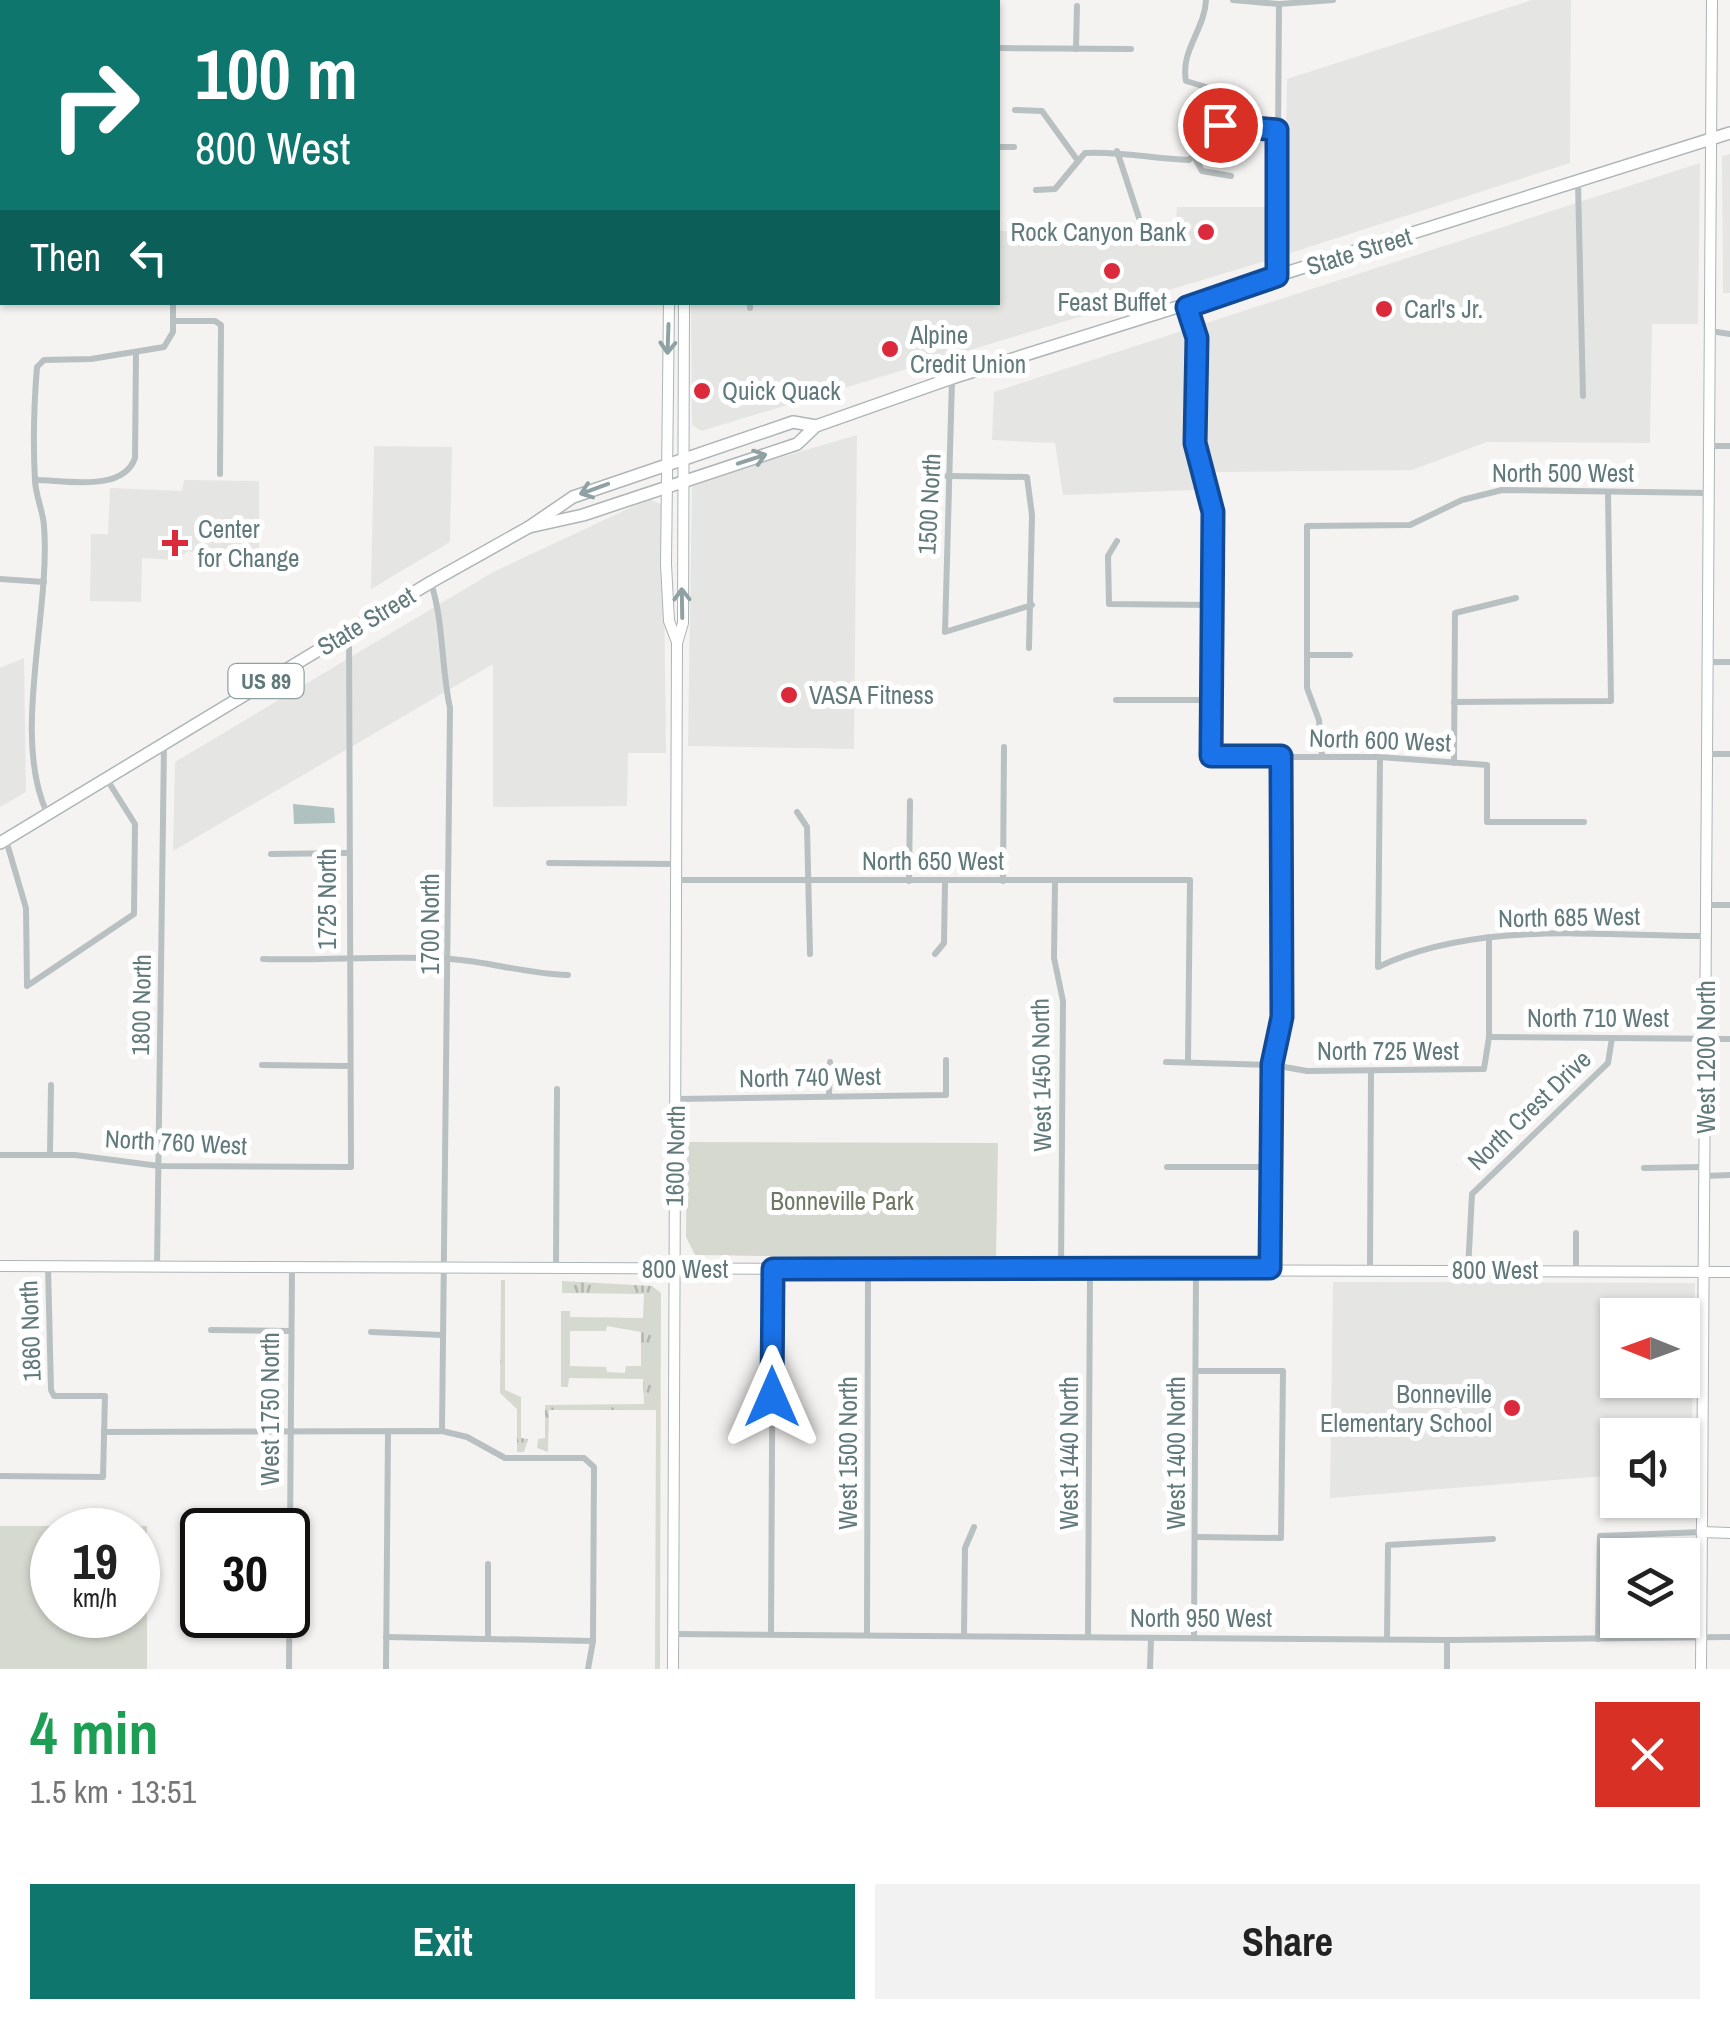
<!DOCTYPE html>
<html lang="en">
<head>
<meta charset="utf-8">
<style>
  :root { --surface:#fff; --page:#f2f2f2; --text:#222; --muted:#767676; --accent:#0f766e }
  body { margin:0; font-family:"Archivo Narrow",sans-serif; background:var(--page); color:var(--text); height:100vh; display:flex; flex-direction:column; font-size:38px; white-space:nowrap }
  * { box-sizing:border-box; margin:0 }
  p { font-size:32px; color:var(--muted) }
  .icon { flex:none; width:55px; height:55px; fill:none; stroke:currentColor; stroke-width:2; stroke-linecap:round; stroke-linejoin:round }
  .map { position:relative; height:1669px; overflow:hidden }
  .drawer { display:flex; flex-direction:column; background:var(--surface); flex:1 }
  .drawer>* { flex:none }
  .top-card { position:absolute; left:0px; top:0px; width:1000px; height:305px; box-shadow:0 2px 8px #0004; background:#0f766e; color:#fff; overflow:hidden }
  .needle { width:65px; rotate:271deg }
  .tools { position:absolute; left:1600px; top:1298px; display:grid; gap:20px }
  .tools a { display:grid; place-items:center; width:100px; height:100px; border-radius:0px; background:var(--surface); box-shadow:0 2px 8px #0004; font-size:50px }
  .speed { position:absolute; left:30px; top:1508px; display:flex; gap:20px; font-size:50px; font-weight:700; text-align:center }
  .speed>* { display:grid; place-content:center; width:130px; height:130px; border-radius:50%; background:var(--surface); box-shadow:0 2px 8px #0004; line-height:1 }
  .speed small { font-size:25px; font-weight:400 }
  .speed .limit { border:5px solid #111; border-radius:15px; background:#fff; color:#111 }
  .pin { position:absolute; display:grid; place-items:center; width:85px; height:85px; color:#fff; margin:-42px; border:5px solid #fff; border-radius:50%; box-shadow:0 2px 10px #0007 }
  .me { position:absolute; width:110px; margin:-55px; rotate:0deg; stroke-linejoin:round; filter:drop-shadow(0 0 8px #0008) }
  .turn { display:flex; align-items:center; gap:35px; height:210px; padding:0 30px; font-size:45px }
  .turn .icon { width:130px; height:130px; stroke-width:2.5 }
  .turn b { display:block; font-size:70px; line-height:85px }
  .then { display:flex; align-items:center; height:95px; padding:0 30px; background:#0003; gap:20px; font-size:38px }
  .round { display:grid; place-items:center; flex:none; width:105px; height:105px; border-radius:0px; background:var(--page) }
  .headline { display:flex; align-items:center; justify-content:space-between; height:170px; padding:0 30px }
  h1 { font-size:60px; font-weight:700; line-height:75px; color:#1e9e55 }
  .primary-button { display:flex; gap:20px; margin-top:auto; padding:20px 30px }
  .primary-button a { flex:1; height:115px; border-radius:0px; background:var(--accent); color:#fff; font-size:40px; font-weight:700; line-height:115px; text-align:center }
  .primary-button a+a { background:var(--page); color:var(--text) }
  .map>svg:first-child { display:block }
  .built { fill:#e5e5e4; fill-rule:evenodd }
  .grass { fill:url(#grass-tufts); fill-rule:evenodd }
  .park { fill:#d6d9d0; fill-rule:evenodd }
  .water { fill:#b0c2c0 }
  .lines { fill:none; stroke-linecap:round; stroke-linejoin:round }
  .secondary-casing { stroke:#acb5b6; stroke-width:12 }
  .primary-casing { stroke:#adb5b6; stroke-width:14 }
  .street { stroke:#b9c0c1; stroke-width:6 }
  .secondary { stroke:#fff; stroke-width:10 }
  .primary { stroke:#fff; stroke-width:11 }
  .oneway { stroke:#90a1a3 }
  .route-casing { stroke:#114b97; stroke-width:25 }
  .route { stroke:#1a73e8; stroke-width:18 }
  .poi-dot { fill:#db2a3c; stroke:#fff; stroke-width:4 }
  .labels { text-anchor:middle; stroke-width:10; stroke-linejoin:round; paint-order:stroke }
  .shield { fill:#fff; stroke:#90a1a3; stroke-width:2.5 }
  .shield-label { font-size:22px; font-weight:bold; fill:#61797b }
  .poi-label { font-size:25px; fill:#61797b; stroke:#fff; text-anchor:start }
  .street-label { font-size:25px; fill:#61797b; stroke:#fff }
  .park-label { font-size:25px; fill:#6f7863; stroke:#fff }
</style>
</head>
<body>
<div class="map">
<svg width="1730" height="1669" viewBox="0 0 1730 1669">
  <defs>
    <pattern id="grass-tufts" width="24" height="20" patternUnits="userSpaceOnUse" patternTransform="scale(2.5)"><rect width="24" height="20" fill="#d6d9d0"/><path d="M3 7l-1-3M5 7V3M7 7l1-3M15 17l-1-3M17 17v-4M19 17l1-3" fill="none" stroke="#b1b5ae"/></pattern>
  </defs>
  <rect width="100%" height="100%" fill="#f5f3f1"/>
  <g class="built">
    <path d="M 1532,0 L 1571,0 L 1570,163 L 1284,255 L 1287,79 Z"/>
    <path d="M 1730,154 L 1730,293 L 1723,293 L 1722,156 Z"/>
    <path d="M 1700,163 L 1698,324 L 1652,324 L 1650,443 L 1487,442 L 1412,470 L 1215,472 L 1220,489 L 1063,495 L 1055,443 L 992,440 L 994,392 Z"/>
    <path d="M 1177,207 L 1272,207 L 1272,259 L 701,431 L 692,425 L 691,303 L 998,302 L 998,231 L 1175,230 Z"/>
    <path d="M 857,435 L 854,749 L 688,746 L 692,483 Z"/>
    <path d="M 374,446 L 452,447 L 450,542 L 371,589 Z"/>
    <path d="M 184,480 L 259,481 L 259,566 L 207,566 L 205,555 L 188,551 L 175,560 L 142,558 L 141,602 L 90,601 L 91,534 L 108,534 L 110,488 L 182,491 Z"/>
    <path d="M 649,499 L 663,505 L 666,753 L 628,753 L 627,806 L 493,807 L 493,664 L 173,851 L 175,762 L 495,571 Z"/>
    <path d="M 24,658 L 26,792 L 0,807 L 0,668 Z"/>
    <path d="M 1333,1282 L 1695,1283 L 1691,1469 L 1683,1470 L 1682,1435 L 1618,1435 L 1617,1475 L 1330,1498 ZM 1618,1315 L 1682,1315 L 1682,1380 L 1618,1380 Z"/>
  </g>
  <g class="grass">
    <path d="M 501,1280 L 505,1280 L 505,1390 L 521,1397 L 521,1438 L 528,1439 L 524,1452 L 517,1452 L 517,1409 L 500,1393 Z"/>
    <path d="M 562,1281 L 652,1286 L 661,1293 L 660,1669 L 655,1669 L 656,1410 L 549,1410 L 548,1452 L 537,1448 L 538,1439 L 545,1438 L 545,1405 L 644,1404 L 643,1379 L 569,1378 L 568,1387 L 561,1387 L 561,1311 L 570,1311 L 570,1317 L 643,1318 L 644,1294 L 562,1293 ZM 607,1326 L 641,1332 L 641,1366 L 626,1366 L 625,1373 L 607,1372 L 606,1367 L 570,1366 L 570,1331 L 606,1331 Z"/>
  </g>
  <g class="park">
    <path d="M 687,1142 L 998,1143 L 996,1259 L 695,1255 L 686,1237 Z"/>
    <path d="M 0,1526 L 147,1526 L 147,1669 L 0,1669 ZM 52,1530 L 138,1530 L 138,1615 L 52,1615 Z"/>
  </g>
  <path class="water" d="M 293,804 L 334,808 L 335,823 L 294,824 Z"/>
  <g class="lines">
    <defs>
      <g id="secondary">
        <path d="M 678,2 L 678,0"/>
        <path d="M 0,227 L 2,227"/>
        <path d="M 669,302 L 666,564 L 669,621 L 677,642"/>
        <path d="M 0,1266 L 1730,1272"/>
        <path d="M 1702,1532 L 1730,1533"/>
        <path d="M 673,1669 L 677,643 L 683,623 L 684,302"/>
        <path d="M 1701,1669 L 1712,0"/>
      </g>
      <g id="primary">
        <path d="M 529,527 L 583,515 L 797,444 L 816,426 L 952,378 L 1730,133"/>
        <path d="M 0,843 L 431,582 L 529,527 L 573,497 L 793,422 L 816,426"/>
      </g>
    </defs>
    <use href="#secondary" class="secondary-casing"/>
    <use href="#primary" class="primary-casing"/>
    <g class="street">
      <path d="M 936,0 L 936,2"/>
      <path d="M 1206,0 C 1205,29 1180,51 1186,81 L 1206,87 L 1212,119 L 1220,125"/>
      <path d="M 1233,0 L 1279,4 L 1333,0"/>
      <path d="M 998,48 L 1131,49"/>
      <path d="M 1076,49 L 1077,6"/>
      <path d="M 1015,110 L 1042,111 L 1078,161"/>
      <path d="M 1220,125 L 1277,130"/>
      <path d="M 998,147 L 1014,147"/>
      <path d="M 1117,151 L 1142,227"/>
      <path d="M 1195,158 L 1202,171 L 1231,176"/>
      <path d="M 1578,184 L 1583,396"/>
      <path d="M 1036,190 L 1055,189 L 1085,153 C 1121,151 1153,159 1189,160 L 1220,125"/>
      <path d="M 1277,275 L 1279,4"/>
      <path d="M 1187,307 L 1197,338 L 1195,443 L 1213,512 L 1211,757 L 1380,757 L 1487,765 L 1487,822 L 1584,822"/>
      <path d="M 750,308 L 750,302"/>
      <path d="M 173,321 L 215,321 L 221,325 L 220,474"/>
      <path d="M 1710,331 L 1730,334"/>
      <path d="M 952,379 L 945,632 L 1032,605"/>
      <path d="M 1708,446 L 1730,446"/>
      <path d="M 947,476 L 1027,477 L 1032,515 L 1029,648"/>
      <path d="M 35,480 C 64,480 123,493 135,458 L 136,353"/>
      <path d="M 1117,541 L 1108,556 L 1109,604 L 1212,605"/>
      <path d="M 0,579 L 44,582"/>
      <path d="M 431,583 C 444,623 441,667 450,708 L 442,1431"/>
      <path d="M 1307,655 L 1350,655"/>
      <path d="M 1707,662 L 1730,662"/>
      <path d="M 1116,700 L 1212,700"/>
      <path d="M 1454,702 L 1611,701 L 1608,492"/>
      <path d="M 1707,754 L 1730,754"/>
      <path d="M 1322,756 L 1319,720 L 1307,688 L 1307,526 L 1410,525 L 1462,500 L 1502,490 L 1708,493"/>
      <path d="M 1380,757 L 1378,967 C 1477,920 1598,936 1705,936"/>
      <path d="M 1454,763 L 1455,613 L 1516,598"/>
      <path d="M 797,812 L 807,827 L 810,954"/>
      <path d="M 47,813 C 11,736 51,612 44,526 C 43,511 36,497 35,481 C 33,444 34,403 37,367 L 44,360 L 91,359 L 164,347 L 173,332 L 173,302"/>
      <path d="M 6,840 L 26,908 L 27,985"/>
      <path d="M 271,854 L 347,853"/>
      <path d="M 549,863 L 676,864"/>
      <path d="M 677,880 L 1190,880 L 1188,1061"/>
      <path d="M 909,881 L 910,801"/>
      <path d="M 1003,881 L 1004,747"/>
      <path d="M 1055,882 L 1054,958 L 1063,1001 L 1061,1269"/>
      <path d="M 1706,905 L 1730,905"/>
      <path d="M 935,954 L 944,943 L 945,881"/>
      <path d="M 263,959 C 325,961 389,955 451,959 C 491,962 527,974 568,975"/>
      <path d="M 27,986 L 134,914 L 135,824 L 106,778"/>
      <path d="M 1489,1037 L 1730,1039"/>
      <path d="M 1166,1062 L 1273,1065 L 1307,1071 L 1484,1069 L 1489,1037 L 1489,937"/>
      <path d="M 262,1065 L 348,1066"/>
      <path d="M 829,1095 L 830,1062"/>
      <path d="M 676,1099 L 946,1095 L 946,1060"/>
      <path d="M 0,1155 L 75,1155 L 159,1166 L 351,1167 L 349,631"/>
      <path d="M 50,1155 L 51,1085"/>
      <path d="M 1167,1167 L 1271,1167"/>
      <path d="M 1644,1168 L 1704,1167"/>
      <path d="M 1705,1176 L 1730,1175"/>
      <path d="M 157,1267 L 164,744"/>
      <path d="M 556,1267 L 557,1089"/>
      <path d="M 1270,1268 L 1273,1065 L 1282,1017 L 1281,756"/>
      <path d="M 1370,1268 L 1371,1072"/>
      <path d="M 1576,1269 L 1576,1233"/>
      <path d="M 1468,1270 L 1472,1194 L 1608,1063 L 1612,1038"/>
      <path d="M 211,1330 L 291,1331"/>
      <path d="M 371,1332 L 442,1335"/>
      <path d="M 104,1432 L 442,1431 L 467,1437 L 505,1458 L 584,1458 L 594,1467 L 593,1641 L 588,1669"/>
      <path d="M 0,1476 L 103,1477 L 105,1396 L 54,1396 L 51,1390 L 48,1266"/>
      <path d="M 210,1528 L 289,1528"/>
      <path d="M 1195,1537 L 1281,1538 L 1283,1371 L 1196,1371"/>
      <path d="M 488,1564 L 488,1639"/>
      <path d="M 210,1634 L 288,1633"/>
      <path d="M 673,1634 L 1447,1640 L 1730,1637"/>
      <path d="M 771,1634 L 773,1269"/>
      <path d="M 867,1635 L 868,1270"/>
      <path d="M 964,1636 L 965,1548 L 974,1527"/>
      <path d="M 386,1637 L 593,1641"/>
      <path d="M 1088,1637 L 1090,1271"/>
      <path d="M 1194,1637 L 1196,1270"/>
      <path d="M 1387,1639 L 1388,1545 L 1493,1539"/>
      <path d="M 1598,1639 L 1600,1536 L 1702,1532"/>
      <path d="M 289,1669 L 292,1268"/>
      <path d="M 386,1669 L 388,1432"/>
      <path d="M 1150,1669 L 1151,1638"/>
      <path d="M 1447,1669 L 1447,1640"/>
    </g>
    <use href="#secondary" class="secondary"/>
    <use href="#primary" class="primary"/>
  </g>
  <defs><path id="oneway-shaft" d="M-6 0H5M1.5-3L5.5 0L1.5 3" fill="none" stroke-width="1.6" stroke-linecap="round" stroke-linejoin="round" transform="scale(2.5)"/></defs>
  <g class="oneway">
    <use href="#oneway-shaft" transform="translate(668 339) rotate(92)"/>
    <use href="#oneway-shaft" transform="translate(752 459) rotate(-18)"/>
    <use href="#oneway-shaft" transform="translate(594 489) rotate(160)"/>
    <use href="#oneway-shaft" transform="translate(682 603) rotate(-91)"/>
  </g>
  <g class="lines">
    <defs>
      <path id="route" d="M 772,1397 L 773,1269 L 1270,1268 L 1272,1064 L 1282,1017 L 1281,756 L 1211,756 L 1213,512 L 1195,443 L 1197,338 L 1187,307 L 1277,276 L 1277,130 L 1220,125"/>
    </defs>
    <use href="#route" class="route-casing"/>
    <use href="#route" class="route"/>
  </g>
  <g class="poi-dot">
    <circle cx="1206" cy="232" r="10"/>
    <circle cx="1112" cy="271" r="10"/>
    <circle cx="1384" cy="309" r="10"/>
    <circle cx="890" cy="349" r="10"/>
    <circle cx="702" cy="391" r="10"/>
    <path d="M170 528h10v10h10v10h-10v10h-10v-10h-10v-10h10z"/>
    <circle cx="789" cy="695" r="10"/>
    <circle cx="1512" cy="1408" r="10"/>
  </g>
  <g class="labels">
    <rect class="shield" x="228.5" y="664" width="75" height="34" rx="8"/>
    <g class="shield-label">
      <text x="266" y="689">US 89</text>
    </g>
    <g class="poi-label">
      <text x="1186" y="241" text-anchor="end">Rock Canyon Bank</text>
      <text x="1112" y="311" text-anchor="middle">Feast Buffet</text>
      <text x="1404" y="318">Carl's Jr.</text>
      <text x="910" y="344">Alpine<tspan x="910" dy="29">Credit Union</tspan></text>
      <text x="722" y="400">Quick Quack</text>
      <text x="198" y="538">Center<tspan x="198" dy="29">for Change</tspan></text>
      <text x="809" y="704">VASA Fitness</text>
      <text x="1492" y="1403" text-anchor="end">Bonneville<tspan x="1492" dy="29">Elementary School</tspan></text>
    </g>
    <g class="street-label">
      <text transform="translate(1359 251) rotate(-17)" y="9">State Street</text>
      <text x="1563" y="482">North 500 West</text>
      <text transform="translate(929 504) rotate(-87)" y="9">1500 North</text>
      <text transform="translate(366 621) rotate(-31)" y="9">State Street</text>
      <text transform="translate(1380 740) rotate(2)" y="9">North 600 West</text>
      <text x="933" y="870">North 650 West</text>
      <text transform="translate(327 899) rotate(-90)" y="9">1725 North</text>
      <text transform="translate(1569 917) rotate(-1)" y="9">North 685 West</text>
      <text transform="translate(430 924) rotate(-90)" y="9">1700 North</text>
      <text transform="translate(141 1005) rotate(-89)" y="9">1800 North</text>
      <text x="1598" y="1027">North 710 West</text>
      <text x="1388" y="1060">North 725 West</text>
      <text transform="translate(1706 1057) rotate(-90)" y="9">West 1200 North</text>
      <text transform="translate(1041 1075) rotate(-91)" y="9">West 1450 North</text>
      <text transform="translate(810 1077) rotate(-1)" y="9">North 740 West</text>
      <text transform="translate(1529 1110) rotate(-44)" y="9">North Crest Drive</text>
      <text transform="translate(176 1142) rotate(3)" y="9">North 760 West</text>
      <text transform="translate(675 1156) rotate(-89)" y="9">1600 North</text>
      <text x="685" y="1278">800 West</text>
      <text x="1495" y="1279">800 West</text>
      <text transform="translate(30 1331) rotate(-92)" y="9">1860 North</text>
      <text transform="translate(270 1409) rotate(-90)" y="9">West 1750 North</text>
      <text transform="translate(848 1453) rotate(-90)" y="9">West 1500 North</text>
      <text transform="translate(1069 1453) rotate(-90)" y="9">West 1440 North</text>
      <text transform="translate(1176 1453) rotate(-90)" y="9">West 1400 North</text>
      <text x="1201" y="1627">North 950 West</text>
    </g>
    <g class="park-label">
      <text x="842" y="1210">Bonneville Park</text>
    </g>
  </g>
</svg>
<div class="tools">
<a><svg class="needle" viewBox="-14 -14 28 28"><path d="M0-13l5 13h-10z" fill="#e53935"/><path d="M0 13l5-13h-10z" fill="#767676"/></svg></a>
<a><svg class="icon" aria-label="sound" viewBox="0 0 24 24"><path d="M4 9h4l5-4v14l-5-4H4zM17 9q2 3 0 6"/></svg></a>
<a><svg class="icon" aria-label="layers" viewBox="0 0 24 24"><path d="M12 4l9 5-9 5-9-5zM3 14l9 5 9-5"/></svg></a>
</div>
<div class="speed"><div>19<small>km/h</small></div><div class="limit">30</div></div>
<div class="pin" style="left:1220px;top:125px;background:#d93025"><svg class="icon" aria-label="arrive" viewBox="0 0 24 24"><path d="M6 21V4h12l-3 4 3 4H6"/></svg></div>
<svg class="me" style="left:772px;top:1397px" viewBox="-20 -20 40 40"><path d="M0-17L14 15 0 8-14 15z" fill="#1a73e8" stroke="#fff" stroke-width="4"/></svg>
<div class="top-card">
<div class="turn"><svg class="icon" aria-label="right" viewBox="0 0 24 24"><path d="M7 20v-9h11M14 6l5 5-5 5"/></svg><div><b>100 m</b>800 West</div></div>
<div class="then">Then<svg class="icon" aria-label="left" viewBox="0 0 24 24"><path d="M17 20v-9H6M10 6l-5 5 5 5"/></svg></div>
</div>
</div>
<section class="drawer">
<div class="headline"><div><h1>4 min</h1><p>1.5 km · 13:51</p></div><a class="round" style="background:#d93025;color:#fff"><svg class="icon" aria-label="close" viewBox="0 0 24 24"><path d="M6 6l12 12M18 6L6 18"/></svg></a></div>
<div class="primary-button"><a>Exit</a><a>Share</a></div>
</section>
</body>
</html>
